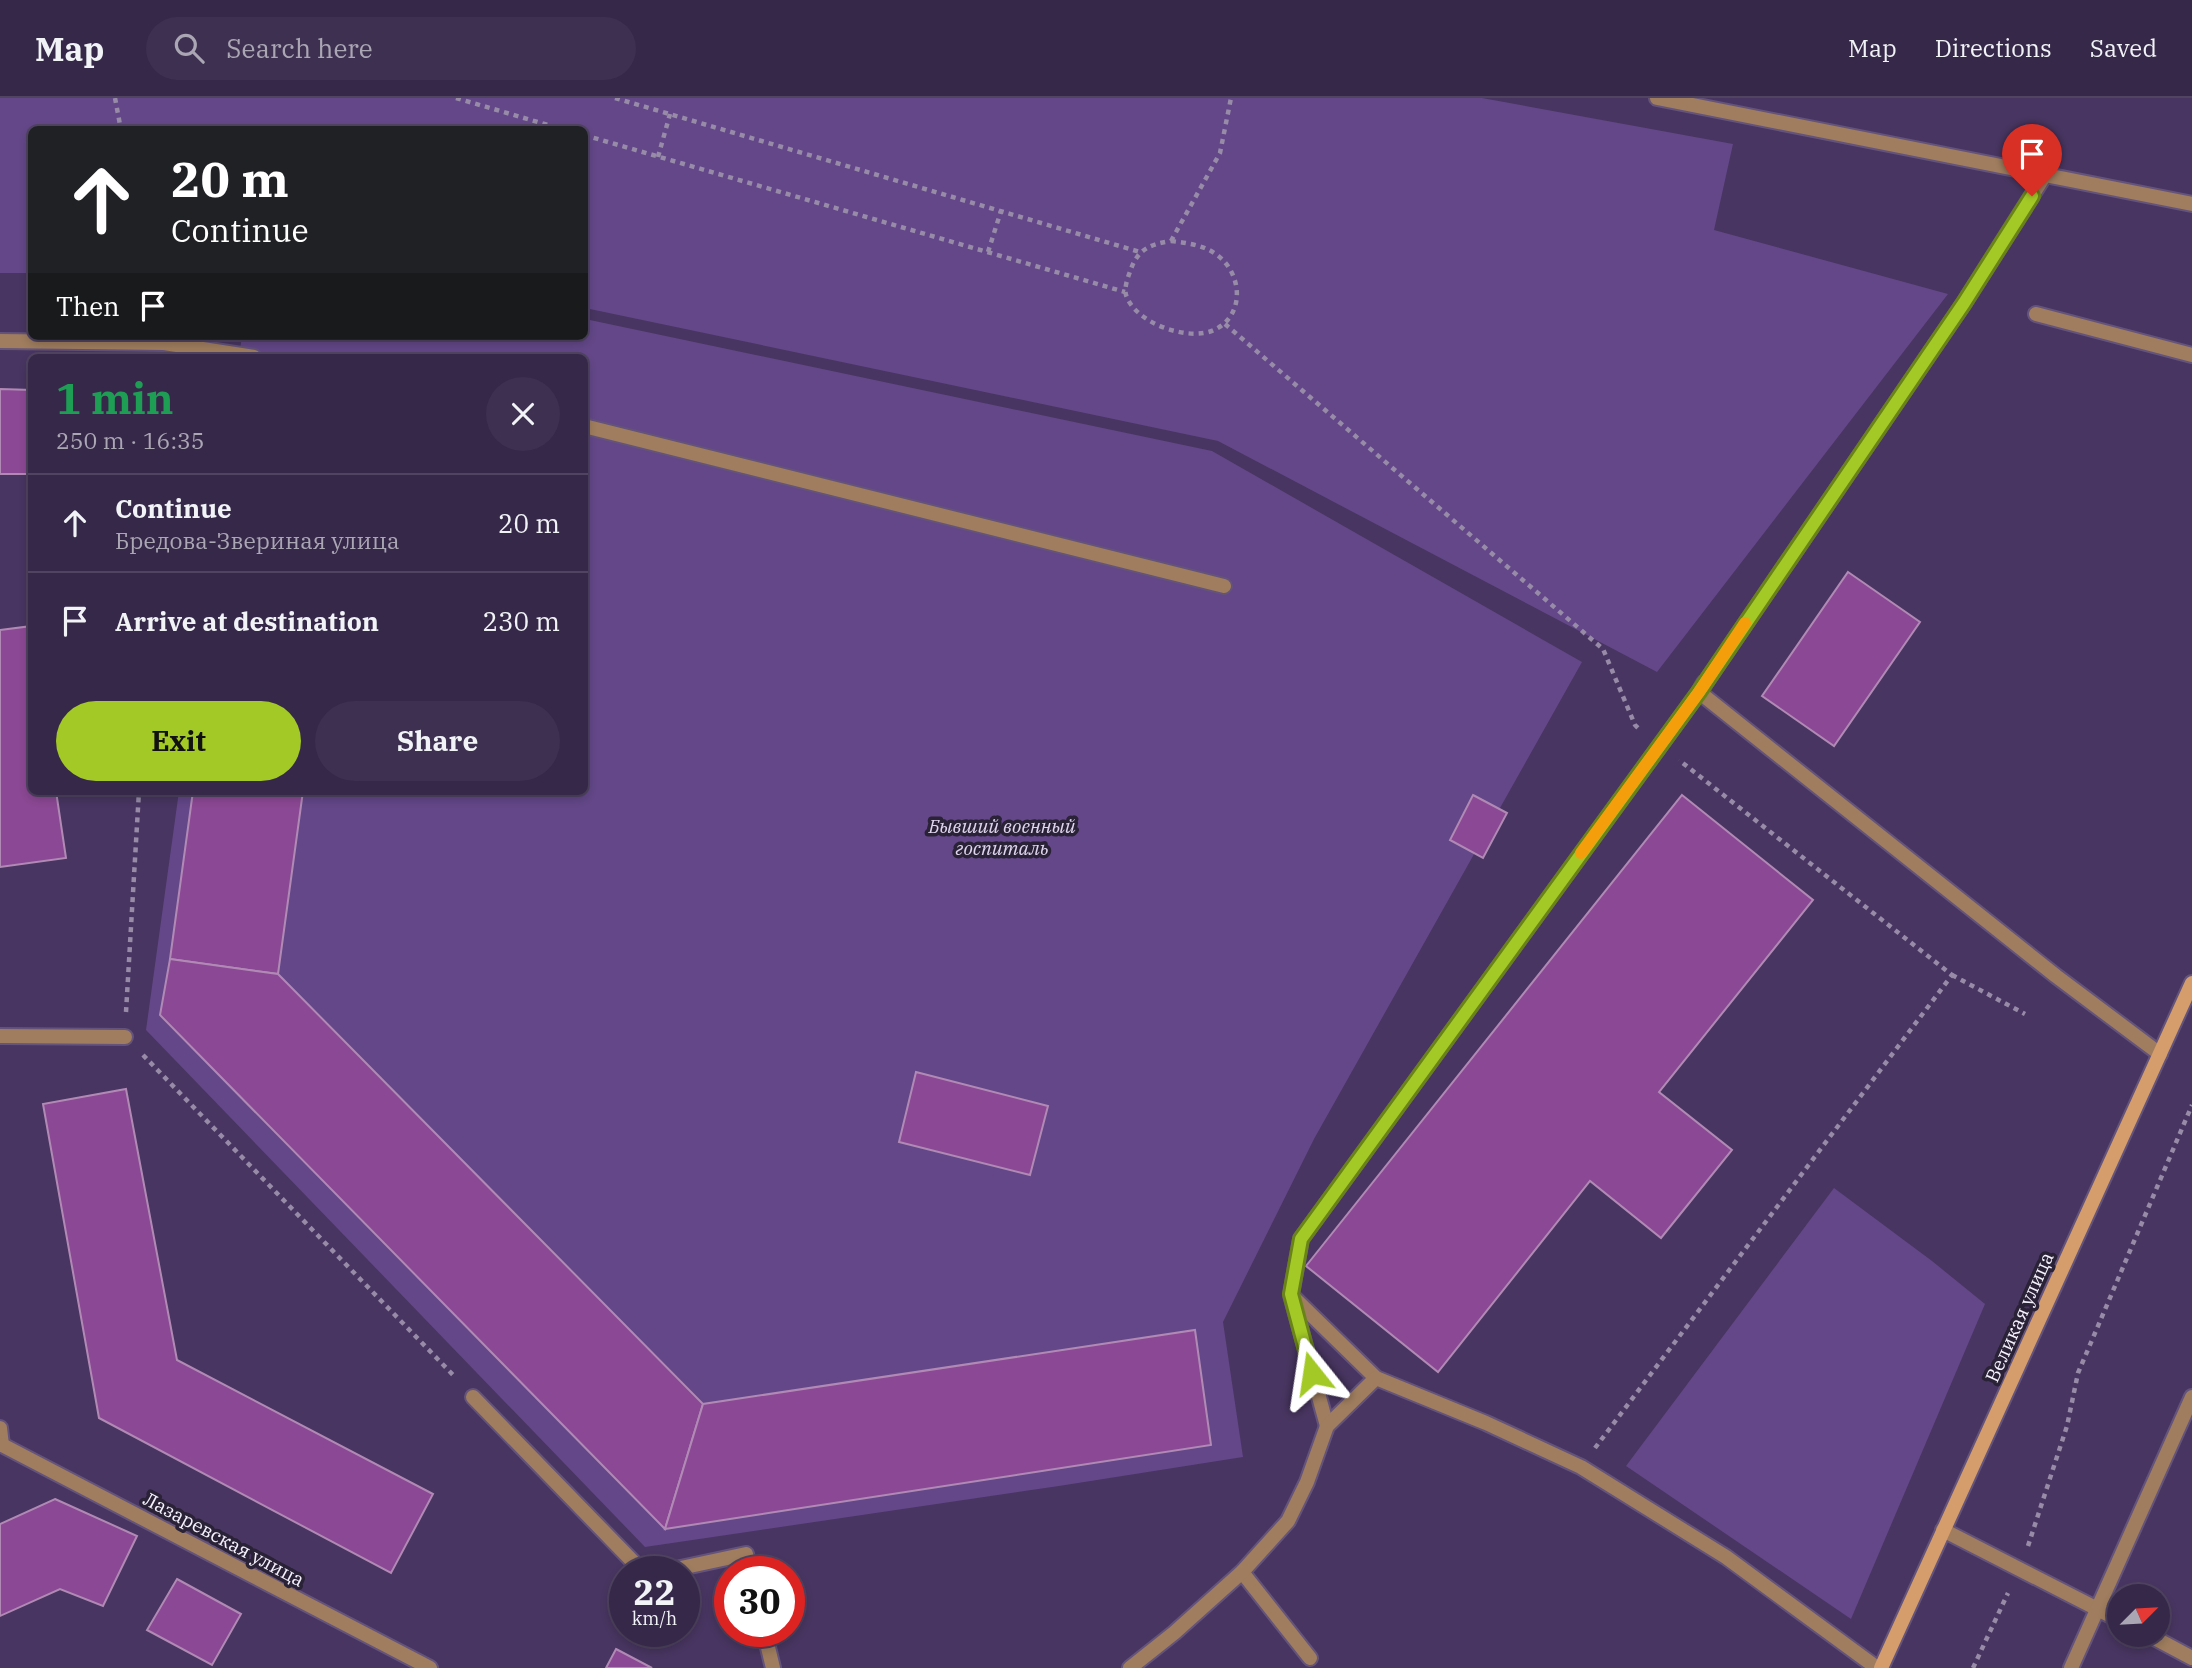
<!DOCTYPE html>
<html lang="en">
<head>
<meta charset="utf-8">
<style>
  :root { --surface:#362849; --page:#3d3050; --text:#f1f3f6; --muted:#aaa6b4; --line:#504461; --accent:#a3c926 }
  body { margin:0; font-family:"IBM Plex Serif",serif; background:var(--page); color:var(--text); height:100vh; display:flex; flex-direction:column; font-size:26px; white-space:nowrap }
  * { box-sizing:border-box; margin:0 }
  p { font-size:23px; color:var(--muted) }
  .icon { flex:none; width:38px; height:38px; fill:none; stroke:currentColor; stroke-width:2; stroke-linecap:round; stroke-linejoin:round }
  .map { position:relative; flex:1; overflow:hidden }
  .drawer { position:absolute; left:28px; top:256px; width:560px; height:441px; display:flex; flex-direction:column; background:var(--surface); border-radius:10px; box-shadow:0 4px 10px #0003,0 0 0 2px var(--line) }
  .drawer>* { flex:none }
  .banner { position:absolute; left:28px; top:28px; width:560px; height:214px; border-radius:10px; box-shadow:0 4px 10px #0003,0 0 0 2px var(--line); background:#202124; color:#fff; overflow:hidden }
  .needle { width:46px; rotate:66deg }
  .controls { position:absolute; left:2107px; top:1486px; display:grid; gap:14px }
  .controls a { display:grid; place-items:center; width:63px; height:63px; border-radius:50%; background:var(--surface); box-shadow:0 4px 10px #0003,0 0 0 2px var(--line); font-size:35px }
  .speed { position:absolute; left:609px; top:1458px; display:flex; gap:14px; font-size:35px; font-weight:700; text-align:center }
  .speed>* { display:grid; place-content:center; width:91px; height:91px; border-radius:50%; background:var(--surface); box-shadow:0 4px 10px #0003,0 0 0 2px var(--line); line-height:1 }
  .speed small { font-size:18px; font-weight:400 }
  .speed .limit { border:10px solid #d22; background:#fff; color:#111 }
  .pin { position:absolute; display:grid; place-items:center; width:60px; height:60px; color:#fff; margin:-72px -30px; border-radius:50% 50% 50% 0; rotate:-45deg; box-shadow:0 0 7px #0007 }
  .pin .icon { rotate:45deg }
  .me { position:absolute; width:77px; margin:-38px; rotate:345deg; stroke-linejoin:round; filter:drop-shadow(0 0 5px #0008) }
  .turn { display:flex; align-items:center; gap:24px; height:147px; padding:0 28px; font-size:32px }
  .turn .icon { width:91px; height:91px; stroke-width:2.5 }
  .turn b { display:block; font-size:49px; line-height:60px }
  .then { display:flex; align-items:center; height:66px; padding:0 28px; background:#0003; gap:14px; font-size:26px }
  .round { display:grid; place-items:center; flex:none; width:74px; height:74px; border-radius:37px; background:var(--page) }
  .summary { display:flex; align-items:center; justify-content:space-between; height:119px; padding:0 28px }
  h1 { font-size:42px; font-weight:800; line-height:52px; color:#1e9e55 }
  .cta { display:flex; gap:14px; margin-top:auto; padding:14px 28px }
  .cta a { flex:1; height:80px; border-radius:42px; background:var(--accent); color:#111; font-size:28px; font-weight:800; line-height:80px; text-align:center }
  .cta a+a { background:var(--page); color:var(--text) }
  ul { padding:0; list-style:none }
  li { display:flex; align-items:center; gap:21px; height:98px; padding:0 28px; border-top:2px solid var(--line) }
  li div { flex:1 }
  li b { display:block; font-size:26px }
  li em { font-style:normal }
  header { display:flex; align-items:center; gap:42px; box-sizing:border-box; height:98px; padding:0 35px; background:var(--surface); border-bottom:2px solid var(--line) }
  header strong { font-size:33px }
  nav { display:flex; gap:38px; margin-inline-start:auto; font-size:24px }
  .search { width:490px; height:63px; background:var(--page); display:flex; align-items:center; gap:18px; box-sizing:border-box; padding:0 24px; border-radius:38px; color:var(--muted); font-size:26px }
  .map>svg:first-child { display:block }
  .green { fill:#634788 }
  .building { fill:#8b4894; stroke:#b08ab5; stroke-width:2 }
  .lines { fill:none; stroke-linecap:round; stroke-linejoin:round }
  .service-casing { stroke:#64537a; stroke-width:18 }
  .minor-casing { stroke:#64537a; stroke-width:18 }
  .secondary-casing { stroke:#64537a; stroke-width:18 }
  .path { stroke:#978ba8; stroke-width:4.5; stroke-dasharray:5 5; stroke-linecap:butt }
  .service { stroke:#9f7d5e; stroke-width:14 }
  .minor { stroke:#9f7d5e; stroke-width:14 }
  .secondary { stroke:#d49d6b; stroke-width:14 }
  .route-casing { stroke:#6a8319; stroke-width:18 }
  .route { stroke:#a3c926; stroke-width:12 }
  .slow { stroke:#f59e0b; stroke-width:12 }
  .labels { text-anchor:middle; stroke-width:7; stroke-linejoin:round; paint-order:stroke }
  .park-label { font-size:19px; font-style:italic; fill:#e0d7ef; stroke:#2a2236 }
  .street-label { font-size:19px; fill:#f6f2fd; stroke:#2a2236 }
</style>
</head>
<body>
<header>
<strong>Map</strong>
<div class="search"><svg class="icon" aria-label="search" viewBox="0 0 24 24"><circle cx="10" cy="10" r="6"/><path d="M15 15l6 6"/></svg>Search here</div>
<nav><a>Map</a><a>Directions</a><a>Saved</a></nav>
</header>
<div class="map">
<svg width="2192" height="1570" viewBox="0 0 2192 1570">
  <rect width="100%" height="100%" fill="#483561"/>
  <g class="green">
    <path d="M 0,0 L 1482,0 L 1733,46 L 1714,132 L 1948,196 L 1657,574 L 1218,343 L 585,210 L 584,32 L 32,32 L 31,175 L 0,175 Z"/>
    <path d="M 585,221 L 1212,353 L 1582,564 L 1314,1041 L 1223,1224 L 1243,1359 L 1059,1388 L 645,1449 L 146,932 L 179,693 L 584,693 L 584,259 L 239,259 L 242,238 L 584,238 Z"/>
    <path d="M 1834,1090 L 1932,1163 L 1985,1206 L 1851,1521 L 1626,1368 Z"/>
  </g>
  <g class="building">
    <path d="M 0,291 L 32,292 L 32,376 L 0,376 Z"/>
    <path d="M 1848,474 L 1920,524 L 1834,648 L 1762,598 Z"/>
    <path d="M 32,528 L 32,693 L 56,693 L 66,760 L 0,769 L 0,532 Z"/>
    <path d="M 193,693 L 303,693 L 278,876 L 170,861 Z"/>
    <path d="M 1473,697 L 1507,715 L 1483,760 L 1450,742 Z"/>
    <path d="M 1682,697 L 1813,802 L 1659,994 L 1732,1052 L 1661,1140 L 1590,1083 L 1438,1274 L 1306,1168 Z"/>
    <path d="M 170,861 L 278,876 L 703,1306 L 665,1431 L 160,917 Z"/>
    <path d="M 916,974 L 1048,1008 L 1030,1077 L 899,1044 Z"/>
    <path d="M 126,991 L 177,1262 L 433,1396 L 391,1475 L 99,1320 L 43,1006 Z"/>
    <path d="M 1195,1232 L 1211,1347 L 665,1431 L 703,1306 Z"/>
    <path d="M 55,1401 L 137,1438 L 103,1508 L 60,1491 L 0,1518 L 0,1426 Z"/>
    <path d="M 177,1481 L 241,1516 L 212,1567 L 147,1532 Z"/>
    <path d="M 616,1551 L 652,1570 L 606,1570 Z"/>
  </g>
  <g class="lines">
    <defs>
      <g id="service">
        <path d="M 2036,216 L 2192,257"/>
        <path d="M 164,245 L 254,259"/>
        <path d="M 584,328 L 1224,488"/>
        <path d="M 1704,585 L 1699,594 L 2056,878 L 2160,956"/>
        <path d="M 0,938 L 125,939"/>
        <path d="M 473,1299 L 643,1474"/>
        <path d="M 1943,1432 L 2119,1522"/>
        <path d="M 662,1474 L 746,1456 L 750,1474"/>
        <path d="M 1242,1474 L 1310,1560"/>
        <path d="M 764,1533 L 773,1570"/>
        <path d="M 2147,1536 L 2192,1560"/>
        <path d="M 2071,1570 L 2192,1299"/>
      </g>
      <g id="minor">
        <path d="M 1657,0 L 2192,106"/>
        <path d="M 0,243 L 164,245"/>
        <path d="M 1292,1198 L 1376,1280 L 1486,1325 L 1581,1369 L 1726,1459 L 1877,1570"/>
        <path d="M 1327,1328 L 1291,1197 L 1301,1141 L 1699,594 L 1964,205 L 2045,77"/>
        <path d="M 0,1330 L 2,1347"/>
        <path d="M 2,1347 L 430,1570"/>
        <path d="M 1130,1570 L 1174,1535 L 1242,1474 L 1288,1423 L 1307,1384 L 1327,1328 L 1376,1280"/>
      </g>
      <path id="secondary" d="M 1881,1570 L 2192,885"/>
    </defs>
    <use href="#service" class="service-casing"/>
    <use href="#minor" class="minor-casing"/>
    <use href="#secondary" class="secondary-casing"/>
    <g class="path">
      <path d="M 115,0 L 121,32"/>
      <path d="M 456,0 L 565,32"/>
      <path d="M 615,0 L 1140,154"/>
      <path d="M 584,37 L 1125,194"/>
      <path d="M 658,59 L 670,16"/>
      <path d="M 1171,143 C 1187,145 1204,147 1217,157 C 1243,176 1245,218 1214,232 C 1188,244 1135,225 1126,197 C 1124,189 1128,179 1131,171 C 1138,151 1151,146 1171,143 Z"/>
      <path d="M 1171,143 L 1220,55 L 1231,0"/>
      <path d="M 988,154 L 1001,113"/>
      <path d="M 1225,226 L 1603,551 L 1635,627 L 1639,631"/>
      <path d="M 1952,877 L 2025,916"/>
      <path d="M 126,914 L 139,693"/>
      <path d="M 143,957 L 456,1280"/>
      <path d="M 1595,1350 L 1952,877 L 1679,662"/>
      <path d="M 2028,1448 L 2067,1328 L 2078,1275 L 2192,1007"/>
      <path d="M 1973,1570 L 2008,1495"/>
    </g>
    <use href="#service" class="service"/>
    <use href="#minor" class="minor"/>
    <use href="#secondary" class="secondary"/>
  </g>
  <g class="lines">
    <defs>
      <path id="route" d="M 1312,1275 L 1291,1196 L 1301,1141 L 1699,594 L 1964,205 L 2032,98"/>
    </defs>
    <use href="#route" class="route-casing"/>
    <use href="#route" class="route"/>
    <path class="slow" d="M 1581,755 L 1699,594 L 1745,525"/>
  </g>
  <g class="labels">
    <g class="park-label">
      <text x="1002" y="735">Бывший военный<tspan x="1002" dy="22">госпиталь</tspan></text>
    </g>
    <g class="street-label">
      <text transform="translate(2019 1219) rotate(-66)" y="7">Великая улица</text>
      <text transform="translate(224 1441) rotate(28)" y="7">Лазаревская улица</text>
    </g>
  </g>
</svg>
<div class="controls">
<a><svg class="needle" viewBox="-14 -14 28 28"><path d="M0-13l5 13h-10z" fill="#e53935"/><path d="M0 13l5-13h-10z" fill="#aaa6b4"/></svg></a>
</div>
<div class="speed"><div>22<small>km/h</small></div><div class="limit">30</div></div>
<div class="pin" style="left:2032px;top:98px;background:#d93025"><svg class="icon" aria-label="arrive" viewBox="0 0 24 24"><path d="M6 21V4h12l-3 4 3 4H6"/></svg></div>
<svg class="me" style="left:1312px;top:1275px" viewBox="-20 -20 40 40"><path d="M0-17L14 15 0 8-14 15z" fill="#a3c926" stroke="#fff" stroke-width="4"/></svg>
<div class="banner">
<div class="turn"><svg class="icon" aria-label="ahead" viewBox="0 0 24 24"><path d="M12 20V5M6 11l6-6 6 6"/></svg><div><b>20 m</b>Continue</div></div>
<div class="then">Then<svg class="icon" aria-label="arrive" viewBox="0 0 24 24"><path d="M6 21V4h12l-3 4 3 4H6"/></svg></div>
</div>
<section class="drawer">
<div class="summary"><div><h1>1 min</h1><p>250 m · 16:35</p></div><a class="round"><svg class="icon" aria-label="close" viewBox="0 0 24 24"><path d="M6 6l12 12M18 6L6 18"/></svg></a></div>
<ul>
<li><svg class="icon" aria-label="ahead" viewBox="0 0 24 24"><path d="M12 20V5M6 11l6-6 6 6"/></svg><div><b>Continue</b><p>Бредова-Звериная улица</p></div><em>20 m</em></li>
<li><svg class="icon" aria-label="arrive" viewBox="0 0 24 24"><path d="M6 21V4h12l-3 4 3 4H6"/></svg><div><b>Arrive at destination</b></div><em>230 m</em></li>
</ul>
<div class="cta"><a>Exit</a><a>Share</a></div>
</section>
</div>
</body>
</html>
